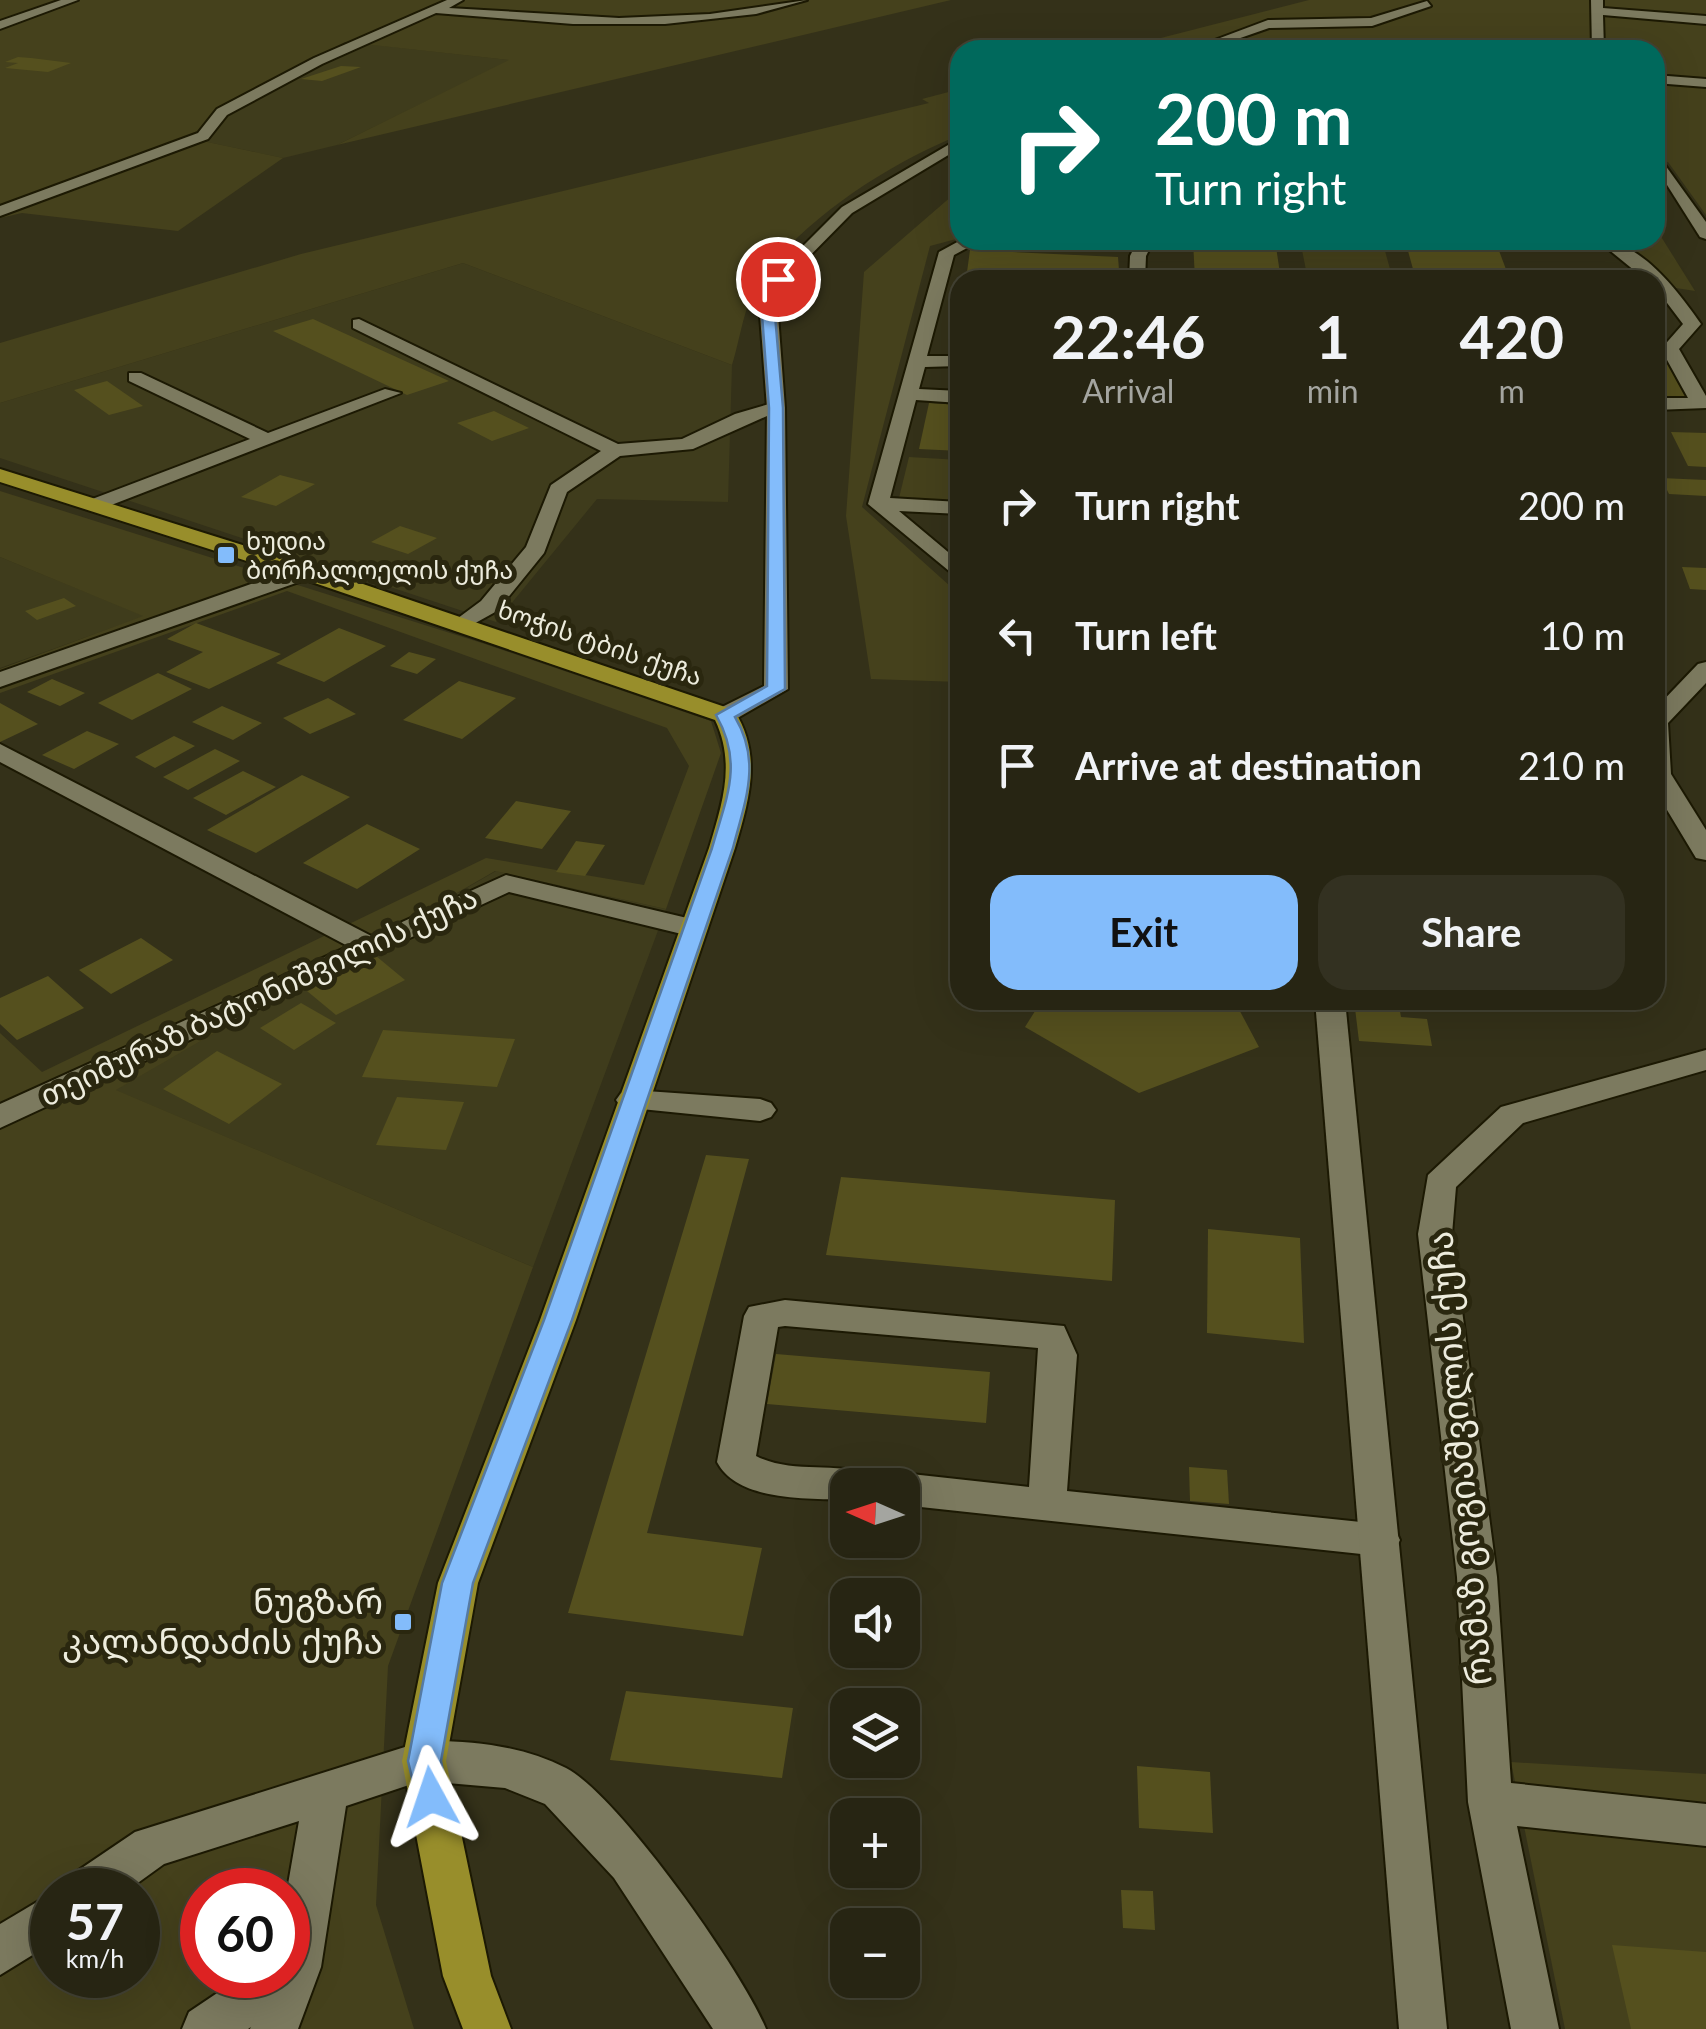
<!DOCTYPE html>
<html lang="en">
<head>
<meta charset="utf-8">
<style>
  :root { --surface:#272513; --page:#333121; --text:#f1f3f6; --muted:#a4a5a0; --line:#434233; --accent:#83bcfb }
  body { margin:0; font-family:Lato,"Noto Sans Georgian",sans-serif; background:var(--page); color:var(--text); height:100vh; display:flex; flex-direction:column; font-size:38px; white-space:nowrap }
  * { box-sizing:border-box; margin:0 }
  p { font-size:32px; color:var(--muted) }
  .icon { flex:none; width:55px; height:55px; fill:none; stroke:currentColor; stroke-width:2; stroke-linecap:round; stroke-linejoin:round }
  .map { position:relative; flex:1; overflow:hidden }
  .drawer { position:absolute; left:950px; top:270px; width:715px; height:740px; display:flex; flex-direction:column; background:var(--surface); border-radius:30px; box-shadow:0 10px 40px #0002,0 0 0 2px var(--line) }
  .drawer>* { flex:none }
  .banner { position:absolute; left:950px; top:40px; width:715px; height:210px; border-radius:30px; box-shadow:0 10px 40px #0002,0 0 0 2px var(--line); background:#00695c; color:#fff; overflow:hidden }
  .needle { width:65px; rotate:273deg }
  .fabs { position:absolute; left:830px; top:1468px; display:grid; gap:20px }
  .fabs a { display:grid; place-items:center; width:90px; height:90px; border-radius:20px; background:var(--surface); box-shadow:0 10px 40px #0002,0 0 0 2px var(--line); font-size:50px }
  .speed { position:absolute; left:30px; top:1868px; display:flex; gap:20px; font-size:50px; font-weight:700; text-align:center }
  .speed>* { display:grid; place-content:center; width:130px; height:130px; border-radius:50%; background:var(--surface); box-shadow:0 10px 40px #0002,0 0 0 2px var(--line); line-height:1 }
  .speed small { font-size:25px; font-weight:400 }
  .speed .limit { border:15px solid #d22; background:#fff; color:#111 }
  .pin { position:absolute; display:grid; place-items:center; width:85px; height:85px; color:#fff; margin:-42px; border:5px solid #fff; border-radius:50%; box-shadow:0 2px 10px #0007 }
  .me { position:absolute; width:110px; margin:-55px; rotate:355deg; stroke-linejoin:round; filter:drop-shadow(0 0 8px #0008) }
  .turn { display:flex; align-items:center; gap:35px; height:210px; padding:0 40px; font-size:45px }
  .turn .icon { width:130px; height:130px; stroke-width:2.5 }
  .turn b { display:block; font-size:70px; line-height:85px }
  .eta { display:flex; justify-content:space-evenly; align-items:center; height:170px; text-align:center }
  .eta b { font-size:60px; font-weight:700; line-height:70px }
  .button { display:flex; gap:20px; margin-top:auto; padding:20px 40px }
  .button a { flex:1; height:115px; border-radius:30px; background:var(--accent); color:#111; font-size:40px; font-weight:700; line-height:115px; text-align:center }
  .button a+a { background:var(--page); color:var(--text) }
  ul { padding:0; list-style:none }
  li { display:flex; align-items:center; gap:30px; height:130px; padding:0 40px }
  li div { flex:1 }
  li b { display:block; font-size:38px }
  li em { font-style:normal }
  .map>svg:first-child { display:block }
  .built { fill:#3f3c1c }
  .green { fill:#45411c; fill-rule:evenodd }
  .building { fill:#55501e }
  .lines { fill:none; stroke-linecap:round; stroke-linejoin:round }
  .service-casing { stroke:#1c1903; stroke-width:4 }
  .minor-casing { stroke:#1c1903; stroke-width:4 }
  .primary-casing { stroke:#1c1903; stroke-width:4 }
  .service { fill:#7c7a5f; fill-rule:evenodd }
  .minor { fill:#7c7a5f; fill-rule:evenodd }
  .primary { fill:#988e2b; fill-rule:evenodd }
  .route { fill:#83bcfb; stroke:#557aa3; stroke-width:2.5 }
  .poi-dot { fill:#83bcfb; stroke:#2a270f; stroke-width:4 }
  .labels { text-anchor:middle; stroke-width:10; stroke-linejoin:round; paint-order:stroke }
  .far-poi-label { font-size:25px; fill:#edecdd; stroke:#2a270f; text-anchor:start }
  .far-street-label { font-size:25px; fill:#edecdd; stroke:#2a270f }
  .street-label { font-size:30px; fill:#edecdd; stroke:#2a270f }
  .near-street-label { font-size:35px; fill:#edecdd; stroke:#2a270f }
  .near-poi-label { font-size:35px; fill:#edecdd; stroke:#2a270f; text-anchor:end }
</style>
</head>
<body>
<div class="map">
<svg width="1706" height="2029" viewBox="0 0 1706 2029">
  <rect width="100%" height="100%" fill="#343119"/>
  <g class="built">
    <path d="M 358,43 L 511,60 L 337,145 L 283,158 L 197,140 L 214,113 Z"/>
    <path d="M 463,263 L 732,365 L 728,502 L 597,499 L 496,622 L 0,458 L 0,403 Z"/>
    <path d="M 0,557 L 145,616 L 0,668 Z"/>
    <path d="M 496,871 L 666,909 L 533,1267 L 115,1090 Z"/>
  </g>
  <g class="green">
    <path d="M 0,0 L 951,0 L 337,145 L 509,60 L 345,42 L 214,113 L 198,140 L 283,158 L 178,231 L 22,213 L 0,218 Z"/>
    <path d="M 1309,0 L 1706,0 L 1706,215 L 1668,162 L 1655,161 L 1655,50 L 1114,50 Z"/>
    <path d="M 960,89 L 960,135 C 891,162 799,221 758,284 C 744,305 740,340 732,365 L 463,263 L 0,403 L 0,343 L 301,254 L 929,103 L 922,99 Z"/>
    <path d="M 960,189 L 960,238 L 930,246 L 862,507 L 960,595 L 960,682 L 871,679 L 846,516 L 864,272 Z"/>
    <path d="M 1655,227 L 1695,291 L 1676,288 L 1619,240 L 1655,240 Z"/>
    <path d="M 1300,240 L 1382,240 L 1393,280 L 1308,280 Z"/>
    <path d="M 909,457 L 960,460 L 960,501 L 899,498 Z"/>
    <path d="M 0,491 L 485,644 L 711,721 L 721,753 L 666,909 L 495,871 L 116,1090 L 533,1267 L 388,1666 L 376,1905 L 414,2029 L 0,2029 L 0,1033 L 42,1072 L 486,858 L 644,885 L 689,766 L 667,728 L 287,591 L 0,693 L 0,669 L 143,616 L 0,557 ZM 52,1890 L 138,1890 L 138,1975 L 52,1975 ZM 202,1890 L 288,1890 L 288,1975 L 202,1975 Z"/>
    <path d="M 1511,1762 L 1706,1774 L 1706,2029 L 1565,2029 Z"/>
  </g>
  <g class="building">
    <path d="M 18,57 L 31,58 L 71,63 L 48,72 L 5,68 L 18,63 L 5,62 Z"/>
    <path d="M 341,66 L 361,67 L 322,81 L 301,79 Z"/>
    <path d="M 1193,240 L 1275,240 L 1281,280 L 1195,280 Z"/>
    <path d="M 1405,240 L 1495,240 L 1510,280 L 1416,280 Z"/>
    <path d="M 970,250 L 1118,257 L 1119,270 L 1085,269 L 1085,276 L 967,272 Z"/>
    <path d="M 1553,268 L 1607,270 L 1612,280 L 1559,280 Z"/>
    <path d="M 313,319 L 449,381 L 407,395 L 273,331 Z"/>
    <path d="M 1655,343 L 1659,343 L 1691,402 L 1655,401 Z"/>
    <path d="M 107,381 L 143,406 L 109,415 L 74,390 Z"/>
    <path d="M 929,403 L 960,405 L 960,451 L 919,449 Z"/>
    <path d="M 494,411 L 529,428 L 492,441 L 457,423 Z"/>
    <path d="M 1671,432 L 1706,433 L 1706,467 L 1688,466 Z"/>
    <path d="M 280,475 L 315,484 L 276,506 L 241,497 Z"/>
    <path d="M 1661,478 L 1706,480 L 1706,496 L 1669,494 Z"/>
    <path d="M 400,526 L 437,538 L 408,554 L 371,542 Z"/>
    <path d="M 1682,567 L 1706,568 L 1706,590 L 1690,589 Z"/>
    <path d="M 64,598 L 76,606 L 37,620 L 25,611 Z"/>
    <path d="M 196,623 L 281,654 L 209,689 L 166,672 L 203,652 L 167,639 Z"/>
    <path d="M 339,628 L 386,646 L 324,682 L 276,663 Z"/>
    <path d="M 409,652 L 436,659 L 417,674 L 390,666 Z"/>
    <path d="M 158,673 L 192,689 L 132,720 L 98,703 Z"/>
    <path d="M 52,679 L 85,693 L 60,706 L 27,692 Z"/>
    <path d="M 459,681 L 516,698 L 462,739 L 403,720 Z"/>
    <path d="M 328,698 L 356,714 L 310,734 L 283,718 Z"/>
    <path d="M 0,703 L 38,724 L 0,742 Z"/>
    <path d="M 222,706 L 262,723 L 233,740 L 192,722 Z"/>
    <path d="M 87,731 L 119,744 L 74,769 L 42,755 Z"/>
    <path d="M 174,736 L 195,746 L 155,768 L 135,757 Z"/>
    <path d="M 215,749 L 240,761 L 188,790 L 163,777 Z"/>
    <path d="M 243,771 L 276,787 L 226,815 L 193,798 Z"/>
    <path d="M 302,775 L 350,797 L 256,853 L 207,830 Z"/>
    <path d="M 516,801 L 571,811 L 542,849 L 485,838 Z"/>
    <path d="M 367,824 L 420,849 L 357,889 L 303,863 Z"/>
    <path d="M 576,841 L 605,845 L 585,876 L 556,872 Z"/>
    <path d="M 141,938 L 173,960 L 111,994 L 79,970 Z"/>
    <path d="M 376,956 L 405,980 L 336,1015 L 307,991 Z"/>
    <path d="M 48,976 L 84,1008 L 17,1040 L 0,1024 L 0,998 Z"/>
    <path d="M 1042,1000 L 1234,1000 L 1259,1047 L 1139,1093 L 1025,1027 Z"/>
    <path d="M 1354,1000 L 1398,1000 L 1401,1017 L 1427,1019 L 1432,1046 L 1359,1041 Z"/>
    <path d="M 301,1003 L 336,1023 L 294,1050 L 260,1028 Z"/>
    <path d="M 383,1030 L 515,1039 L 497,1087 L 362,1077 Z"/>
    <path d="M 217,1051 L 282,1084 L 229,1124 L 163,1089 Z"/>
    <path d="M 397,1097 L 464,1102 L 446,1150 L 376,1145 Z"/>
    <path d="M 706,1155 L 749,1159 L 647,1533 L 762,1548 L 743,1636 L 568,1613 Z"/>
    <path d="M 841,1177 L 1115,1200 L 1112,1281 L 826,1255 Z"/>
    <path d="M 1208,1229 L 1300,1238 L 1304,1343 L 1207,1333 Z"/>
    <path d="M 776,1354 L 990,1372 L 986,1423 L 767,1404 Z"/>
    <path d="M 1189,1467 L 1227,1470 L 1229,1504 L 1190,1501 Z"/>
    <path d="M 626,1691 L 793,1708 L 782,1778 L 610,1760 Z"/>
    <path d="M 1137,1766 L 1210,1772 L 1213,1833 L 1139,1828 Z"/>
    <path d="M 1121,1890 L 1153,1891 L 1155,1930 L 1123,1928 Z"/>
    <path d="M 1612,1945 L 1706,1952 L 1706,2029 L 1631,2029 Z"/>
  </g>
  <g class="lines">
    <defs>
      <g id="service">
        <path d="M 961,240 L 982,240 L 954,255 L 927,356 L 960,356 L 960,366 L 925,367 L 919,389 L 960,391 L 960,403 L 916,400 L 890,498 L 960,502 L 960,514 L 899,511 L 960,562 L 960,580 L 868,504 L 939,252 Z"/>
        <path d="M 1138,240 L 1154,240 L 1146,256 L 1145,280 L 1129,280 L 1130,256 Z"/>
        <path d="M 1597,240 C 1640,240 1678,291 1701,324 L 1679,349 L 1706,396 L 1706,408 L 1655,410 L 1655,398 L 1688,398 L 1661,349 L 1683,324 L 1655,287 L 1655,280 L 1646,280 Z"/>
        <path d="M 359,319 L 618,444 L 682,439 L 735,414 L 776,402 L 785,408 L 693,449 L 620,456 L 567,492 L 544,553 L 497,611 L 461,631 L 450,624 L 481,601 L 526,547 L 551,485 L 601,451 L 353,328 L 353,320 Z"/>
        <path d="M 129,373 L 141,373 L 268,433 L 385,389 L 401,393 L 101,509 L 87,509 L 87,501 L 250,439 L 129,381 Z"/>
        <path d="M 0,744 L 379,940 L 383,946 L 379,952 L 359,952 L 0,762 Z"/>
        <path d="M 632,1090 L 760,1099 L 771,1103 L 776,1110 L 771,1117 L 760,1121 L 621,1107 L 616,1100 L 621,1093 Z"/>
        <path d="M 785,1300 L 1064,1326 L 1077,1355 L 1067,1491 L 1380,1524 L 1394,1528 L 1400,1540 L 1394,1552 L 1380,1556 L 902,1505 L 902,1485 L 885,1485 L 888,1478 L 902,1473 L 1029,1487 L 1038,1348 L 785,1326 L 778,1327 L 756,1456 C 791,1474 834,1462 871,1474 L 876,1485 L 848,1485 L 848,1500 C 808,1498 738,1502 717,1462 L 744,1316 L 749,1307 Z"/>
        <path d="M 424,1741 C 472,1740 523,1746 566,1768 C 619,1796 743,1972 766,2029 L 713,2029 L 614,1878 L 545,1804 L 505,1788 L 424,1781 L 409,1775 L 402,1761 L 409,1747 Z"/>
        <path d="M 288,1952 L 303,1958 L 310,1975 L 303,1992 L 248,2029 L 182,2029 L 189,2012 L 244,1975 L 288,1975 Z"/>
      </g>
      <g id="minor">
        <path d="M 61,0 L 78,0 L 0,29 L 0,21 Z"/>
        <path d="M 447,0 L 463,0 L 449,8 L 619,18 L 710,14 L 807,0 L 756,14 L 665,24 L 573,24 L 436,13 L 322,64 L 227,115 L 208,139 L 0,216 L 0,206 L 198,133 L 217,109 L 314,58 Z"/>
        <path d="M 1591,0 L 1603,0 L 1603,8 L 1706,16 L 1706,24 L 1603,15 L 1604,50 L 1592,50 Z"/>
        <path d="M 1427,1 L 1431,6 L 1372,26 L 1269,28 L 1206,50 L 1188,50 L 1268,20 L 1371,18 Z"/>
        <path d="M 1655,75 L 1706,79 L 1706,87 L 1655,83 Z"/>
        <path d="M 960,138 L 960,148 L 852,213 L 786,280 L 778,315 L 785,408 L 788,689 L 734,720 L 716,720 L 713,715 L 716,710 L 764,686 L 767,408 L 760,315 L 770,279 L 842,207 Z"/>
        <path d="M 1655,151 L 1706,222 L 1706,239 L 1700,237 L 1655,166 Z"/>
        <path d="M 305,565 L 313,567 L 313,577 L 0,687 L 0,672 Z"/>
        <path d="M 1706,662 L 1706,683 L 1668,723 L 1671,774 L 1706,830 L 1706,860 L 1696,858 L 1655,790 L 1655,709 L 1698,664 Z"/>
        <path d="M 506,875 L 704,922 L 708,928 L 694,937 L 509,892 L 0,1128 L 0,1104 Z"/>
        <path d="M 1315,1000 L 1345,1000 L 1447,2029 L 1399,2029 Z"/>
        <path d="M 1706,1050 L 1706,1070 L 1523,1123 L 1456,1187 L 1452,1234 L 1497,1577 L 1511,1783 L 1706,1804 L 1706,1846 L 1517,1826 L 1559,2029 L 1511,2029 L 1468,1802 L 1457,1577 L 1418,1234 L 1428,1175 L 1501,1107 Z"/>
        <path d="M 424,1741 L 439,1747 L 446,1761 L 439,1775 L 346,1806 L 321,1967 L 298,2029 L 250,2029 L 270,1975 L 288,1975 L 287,1890 L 299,1821 L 164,1864 L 128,1890 L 66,1890 L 73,1874 L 135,1832 Z"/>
        <path d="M 52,1893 L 52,1943 L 0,1975 L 0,1924 Z"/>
      </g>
      <path id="primary" d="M 0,469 L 313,567 L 734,710 C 763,755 749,800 735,848 L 576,1320 L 478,1583 L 446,1761 L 491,1976 L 511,2029 L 463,2029 L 443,1976 L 402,1761 L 438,1583 L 540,1320 L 709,848 C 722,804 736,764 715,720 L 297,577 L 0,482 Z"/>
    </defs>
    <use href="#service" class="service-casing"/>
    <use href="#minor" class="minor-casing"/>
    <use href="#primary" class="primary-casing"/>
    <use href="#service" class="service"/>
    <use href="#minor" class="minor"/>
    <use href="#primary" class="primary"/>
  </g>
  <path class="route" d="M 778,275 L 784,279 L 775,315 L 783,408 L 785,689 L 735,717 C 762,762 745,801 733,848 L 572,1320 L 473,1583 L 441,1761 L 448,1797 L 443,1808 L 431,1813 L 419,1808 L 408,1761 L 442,1583 L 544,1320 L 712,848 C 726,798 744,764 716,715 L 767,686 L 769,408 L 762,315 L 772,279 Z"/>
  <g class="poi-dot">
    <rect x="216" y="545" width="20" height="20" rx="5"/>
    <rect x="393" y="1612" width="20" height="20" rx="5"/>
  </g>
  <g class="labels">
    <g class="far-poi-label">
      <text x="246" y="550">ხუდია<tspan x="246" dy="29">ბორჩალოელის ქუჩა</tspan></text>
    </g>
    <g class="far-street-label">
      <text transform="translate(600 643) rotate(19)" y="9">ხოჭის ტბის ქუჩა</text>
    </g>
    <g class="street-label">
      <text transform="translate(259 997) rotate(-25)" y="10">თეიმურაზ ბატონიშვილის ქუჩა</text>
    </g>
    <g class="near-street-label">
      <text transform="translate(1460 1458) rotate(-95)" y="12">რამაზ გოგიაშვილის ქუჩა</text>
    </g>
    <g class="near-poi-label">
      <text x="383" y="1614">ნუგზარ<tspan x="383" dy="40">კალანდაძის ქუჩა</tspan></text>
    </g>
  </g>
</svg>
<div class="fabs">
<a><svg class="needle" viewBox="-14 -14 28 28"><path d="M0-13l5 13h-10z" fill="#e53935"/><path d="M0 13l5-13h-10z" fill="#a4a5a0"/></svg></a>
<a><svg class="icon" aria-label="sound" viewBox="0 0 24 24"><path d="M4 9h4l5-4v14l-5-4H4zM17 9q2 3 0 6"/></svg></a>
<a><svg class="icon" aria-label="layers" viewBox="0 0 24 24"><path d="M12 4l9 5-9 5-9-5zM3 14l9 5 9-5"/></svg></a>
<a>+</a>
<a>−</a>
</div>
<div class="speed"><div>57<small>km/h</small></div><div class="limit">60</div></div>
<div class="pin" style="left:778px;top:279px;background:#d93025"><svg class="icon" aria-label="arrive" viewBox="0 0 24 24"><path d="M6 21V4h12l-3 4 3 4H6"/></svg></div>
<svg class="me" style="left:431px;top:1797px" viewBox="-20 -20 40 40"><path d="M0-17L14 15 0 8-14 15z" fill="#83bcfb" stroke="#fff" stroke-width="4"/></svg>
<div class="banner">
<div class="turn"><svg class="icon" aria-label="right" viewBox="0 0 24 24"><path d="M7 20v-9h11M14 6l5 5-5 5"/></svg><div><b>200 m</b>Turn right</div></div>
</div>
<section class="drawer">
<div class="eta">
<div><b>22:46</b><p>Arrival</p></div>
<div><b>1</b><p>min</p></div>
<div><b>420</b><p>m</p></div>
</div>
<ul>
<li><svg class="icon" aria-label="right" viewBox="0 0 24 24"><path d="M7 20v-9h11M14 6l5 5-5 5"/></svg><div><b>Turn right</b></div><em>200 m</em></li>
<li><svg class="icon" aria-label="left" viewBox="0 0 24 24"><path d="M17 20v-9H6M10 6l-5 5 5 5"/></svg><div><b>Turn left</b></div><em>10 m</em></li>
<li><svg class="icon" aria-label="arrive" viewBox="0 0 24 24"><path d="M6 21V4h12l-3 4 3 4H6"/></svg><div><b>Arrive at destination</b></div><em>210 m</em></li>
</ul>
<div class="button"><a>Exit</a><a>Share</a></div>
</section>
</div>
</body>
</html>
